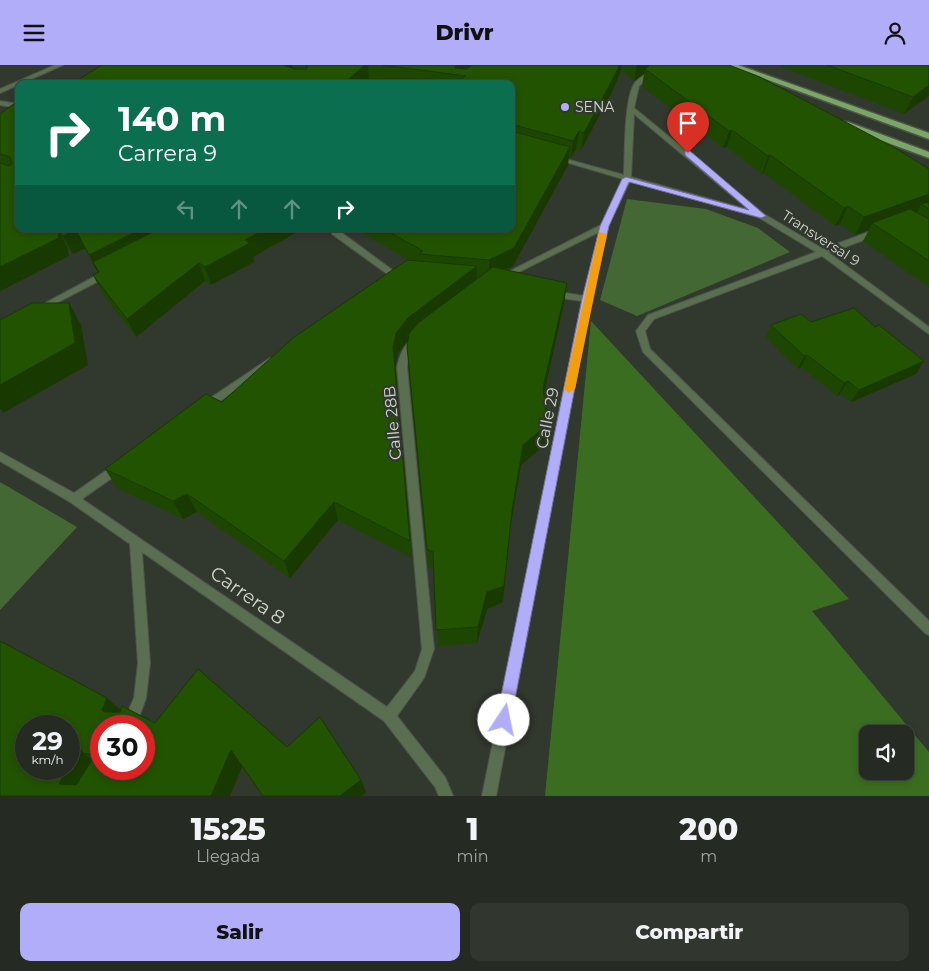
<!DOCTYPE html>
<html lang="es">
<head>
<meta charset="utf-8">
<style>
  :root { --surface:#252a22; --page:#31362f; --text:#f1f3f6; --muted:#a3a7a5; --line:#424640; --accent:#b2adf9 }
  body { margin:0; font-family:Montserrat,sans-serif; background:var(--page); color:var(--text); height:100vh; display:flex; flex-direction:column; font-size:19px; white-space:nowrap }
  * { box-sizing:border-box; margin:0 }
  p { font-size:16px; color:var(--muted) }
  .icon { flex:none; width:28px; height:28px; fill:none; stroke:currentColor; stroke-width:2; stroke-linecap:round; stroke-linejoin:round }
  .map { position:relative; height:731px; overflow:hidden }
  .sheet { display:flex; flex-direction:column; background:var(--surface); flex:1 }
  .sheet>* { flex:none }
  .guide { position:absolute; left:15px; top:15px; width:500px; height:152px; border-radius:10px; box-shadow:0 2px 8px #0003,0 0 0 1px var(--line); background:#0b6e4f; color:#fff; overflow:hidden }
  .fabs { position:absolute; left:859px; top:660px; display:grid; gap:10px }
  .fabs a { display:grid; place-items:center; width:55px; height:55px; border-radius:10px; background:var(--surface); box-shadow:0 2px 8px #0003,0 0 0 1px var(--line); font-size:25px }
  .speed { position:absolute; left:15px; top:650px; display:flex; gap:10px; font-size:25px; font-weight:700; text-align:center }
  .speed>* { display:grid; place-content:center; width:65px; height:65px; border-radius:50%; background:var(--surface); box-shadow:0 2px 8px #0003,0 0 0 1px var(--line); line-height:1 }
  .speed small { font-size:12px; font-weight:400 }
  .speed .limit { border:8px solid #d22; background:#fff; color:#111 }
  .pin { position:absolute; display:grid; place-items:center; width:42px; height:42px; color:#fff; margin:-51px -21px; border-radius:50% 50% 50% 0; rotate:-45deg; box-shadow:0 0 5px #0007 }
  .pin .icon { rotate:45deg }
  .me { position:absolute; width:55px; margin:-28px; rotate:11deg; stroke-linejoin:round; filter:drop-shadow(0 0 4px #0008) }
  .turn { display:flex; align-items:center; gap:18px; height:105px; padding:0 20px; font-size:22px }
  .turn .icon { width:65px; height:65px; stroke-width:2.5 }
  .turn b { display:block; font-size:35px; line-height:42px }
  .lanes { display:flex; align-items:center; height:48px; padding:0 20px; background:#0003; justify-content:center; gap:25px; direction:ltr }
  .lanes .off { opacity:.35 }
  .eta { display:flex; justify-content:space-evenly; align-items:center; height:85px; text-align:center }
  .eta b { font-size:30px; font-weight:800; line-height:35px }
  .cta { display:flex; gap:10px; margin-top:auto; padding:10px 20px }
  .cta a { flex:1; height:58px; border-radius:10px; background:var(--accent); color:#111; font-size:20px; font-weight:800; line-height:58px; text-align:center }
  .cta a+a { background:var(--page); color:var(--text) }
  header { display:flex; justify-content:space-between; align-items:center; height:65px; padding:0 20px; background:var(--accent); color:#111; font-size:22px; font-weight:800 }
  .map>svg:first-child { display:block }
  .green { fill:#446833 }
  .forest { fill:#3b6d20; fill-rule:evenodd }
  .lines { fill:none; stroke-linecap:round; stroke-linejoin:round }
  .minor-casing { stroke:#4e544b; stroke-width:2 }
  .primary-casing { stroke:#4e544b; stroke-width:3 }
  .minor { fill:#596f50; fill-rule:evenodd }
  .primary { fill:#7aa666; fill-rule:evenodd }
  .wall { fill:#1d4700 }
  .shaded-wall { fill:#183a00 }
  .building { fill:#225300; stroke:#183a00; fill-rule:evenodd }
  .route { fill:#b2adf9; stroke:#7470a2 }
  .slow { fill:#f59e0b }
  .poi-dot { fill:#b2adf9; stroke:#31382e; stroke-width:2 }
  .labels { text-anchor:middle; stroke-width:4.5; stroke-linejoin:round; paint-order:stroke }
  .far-poi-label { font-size:14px; fill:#d1d5cf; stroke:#31382e; text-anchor:start }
  .far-street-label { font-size:14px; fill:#d1d5cf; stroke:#31382e }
  .street-label { font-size:16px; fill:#d1d5cf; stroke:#31382e }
  .near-street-label { font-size:19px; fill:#d1d5cf; stroke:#31382e }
</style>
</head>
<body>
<header><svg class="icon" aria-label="menu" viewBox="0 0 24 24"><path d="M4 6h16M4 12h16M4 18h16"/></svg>Drivr<svg class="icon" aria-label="person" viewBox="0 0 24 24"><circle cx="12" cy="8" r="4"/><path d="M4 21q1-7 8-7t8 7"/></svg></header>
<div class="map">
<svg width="929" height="731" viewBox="0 0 929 731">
  <rect width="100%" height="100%" fill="#31382e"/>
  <g class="green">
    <path d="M 627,134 L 706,144 L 758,163 L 790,187 L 637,251 L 600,235 Z"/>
    <path d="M 0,417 L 77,462 L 0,545 Z"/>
  </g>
  <path class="forest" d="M 591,256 L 849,534 L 812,546 L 929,687 L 929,731 L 545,731 ZM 868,669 L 905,669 L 905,706 L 868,706 Z"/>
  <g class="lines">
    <defs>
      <g id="minor">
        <path d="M 55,0 L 63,0 L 0,28 L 0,24 Z"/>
        <path d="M 660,0 L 668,0 L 655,7 L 639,21 L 634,43 L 764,149 L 823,184 L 874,165 L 880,165 L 880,169 L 829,188 L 929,262 L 929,269 L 822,191 L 654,254 L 645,266 L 650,284 L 929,556 L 929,570 L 925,568 L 643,287 L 636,266 L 648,250 L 816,187 L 758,152 L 630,116 L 608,161 L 591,234 L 496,731 L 482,731 L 582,236 L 554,232 L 550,229 L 554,226 L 584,231 L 599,167 L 505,214 L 502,215 L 498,212 L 601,160 L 623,114 L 552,93 L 555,91 L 624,110 C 625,87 624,40 633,21 C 636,13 653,4 660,0 ZM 634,49 L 749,145 L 631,112 Z"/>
        <path d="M 0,36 L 19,39 L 19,43 L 0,40 Z"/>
        <path d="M 332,165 L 338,165 L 395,207 L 406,208 L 407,210 L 403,213 L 390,211 L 332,169 Z"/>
        <path d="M 107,205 L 111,208 L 110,210 L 43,245 L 37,245 L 36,243 Z"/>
        <path d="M 416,272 L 420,275 L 409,289 L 407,302 L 434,584 L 424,613 L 397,651 L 445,712 L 453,731 L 439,731 L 435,722 L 384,656 L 142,487 L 150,598 L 146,633 L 136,661 L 122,661 L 134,633 L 138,598 L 130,479 L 70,437 L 0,396 L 0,387 L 74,428 L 114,400 L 122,400 L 123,403 L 122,406 L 82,434 L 387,642 L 415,606 L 422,584 L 397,302 C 400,290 404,278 416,272 Z"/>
        <path d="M 270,293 L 275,296 L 273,298 L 209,344 L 203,344 L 201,341 L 203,338 Z"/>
      </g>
      <g id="primary">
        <path d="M 727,0 L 738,0 L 929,68 L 929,74 Z"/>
        <path d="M 842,57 L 848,57 L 929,87 L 929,93 L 842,61 Z"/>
      </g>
    </defs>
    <use href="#minor" class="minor-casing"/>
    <use href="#primary" class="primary-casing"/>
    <use href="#minor" class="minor"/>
    <use href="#primary" class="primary"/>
  </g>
  <g class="wall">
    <path d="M 102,0 L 729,0 L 929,104 L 929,222 L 863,176 L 869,165 L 855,170 L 840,159 L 835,161 L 764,108 L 762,109 L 727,82 L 723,83 L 642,21 L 644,9 L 634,16 L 621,5 L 614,23 L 581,85 L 576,84 L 571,93 L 568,92 L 568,100 L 513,201 L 505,205 L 567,218 L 564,238 L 544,328 L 548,359 L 546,379 L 521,400 L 510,464 L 503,537 L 487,544 L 477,578 L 438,581 L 434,505 L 428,502 L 409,302 L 408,275 L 398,288 L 395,302 L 412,493 L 338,455 L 290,513 L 197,447 L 183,454 L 117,423 L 105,404 L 222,337 L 409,195 L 355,164 L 511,164 L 511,19 L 398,19 L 369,15 L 365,19 L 72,19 Z"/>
    <path d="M 777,0 L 929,0 L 904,49 Z"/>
    <path d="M 19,35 L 19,164 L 302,164 L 253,192 L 254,197 L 211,220 L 205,216 L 136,272 L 102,228 L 93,210 L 98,208 L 85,183 L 73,189 L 67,182 L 69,191 L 0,226 L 0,49 Z"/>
    <path d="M 811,257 L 916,309 L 851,337 L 840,329 L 837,331 L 801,302 L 798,304 L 766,272 L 771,260 Z"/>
    <path d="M 121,645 L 155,658 L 287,682 L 366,727 L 242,701 L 230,731 L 0,731 Z"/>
  </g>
  <g class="shaded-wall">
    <path d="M 283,0 L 292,0 L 292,3 Z"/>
    <path d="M 365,0 L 368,0 L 369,15 L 365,19 L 343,19 Z"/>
    <path d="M 457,0 L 487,0 L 466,11 L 455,10 L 456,1 Z"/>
    <path d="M 619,0 L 621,0 L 621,5 L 614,23 L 581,85 L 584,68 Z"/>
    <path d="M 637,0 L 657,0 L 645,4 L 644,9 L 634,16 Z"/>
    <path d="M 929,20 L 929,31 L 904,49 L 913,32 Z"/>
    <path d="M 732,65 L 727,82 L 723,83 L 729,66 Z"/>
    <path d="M 579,66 L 576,84 L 571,93 L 573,76 Z"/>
    <path d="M 570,82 L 568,100 L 513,201 L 489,213 L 489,195 Z"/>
    <path d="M 770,90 L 764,108 L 762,109 L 768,91 Z"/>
    <path d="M 929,129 L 929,143 L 921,139 L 917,147 L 878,161 L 872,158 L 869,165 L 855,170 L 864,152 Z"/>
    <path d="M 848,141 L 840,159 L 835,161 L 844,143 Z"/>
    <path d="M 58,164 L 67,182 L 69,191 L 0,226 L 0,202 Z"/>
    <path d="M 141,164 L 183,164 L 98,208 L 89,190 Z"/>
    <path d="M 266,164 L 302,164 L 253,192 L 254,197 L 211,220 L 205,202 L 245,175 Z"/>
    <path d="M 76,165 L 85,183 L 73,189 L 63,171 Z"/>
    <path d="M 199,198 L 205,216 L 136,272 L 127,254 Z"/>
    <path d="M 477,201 L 477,221 L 411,272 L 398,288 L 395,302 L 412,493 L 393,282 L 396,268 L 409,252 Z"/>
    <path d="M 567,218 L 564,238 L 541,343 L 543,323 Z"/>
    <path d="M 69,238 L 81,260 L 88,300 L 3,348 L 0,343 L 0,320 Z"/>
    <path d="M 807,290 L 801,302 L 798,304 L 804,291 Z"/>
    <path d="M 924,296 L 916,309 L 851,337 L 859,325 Z"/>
    <path d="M 848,316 L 840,329 L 837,331 L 844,318 Z"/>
    <path d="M 548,359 L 546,379 L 521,400 L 510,464 L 503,537 L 487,544 L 477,578 L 478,562 L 487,527 L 523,380 Z"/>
    <path d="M 187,429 L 197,447 L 183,454 L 173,436 Z"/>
    <path d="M 334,437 L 338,455 L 290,513 L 284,496 Z"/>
    <path d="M 107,633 L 125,649 L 104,647 L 102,645 Z"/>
    <path d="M 80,683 L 83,688 L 98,699 L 80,731 L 59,719 L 67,704 L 69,704 L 69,701 Z"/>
    <path d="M 231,685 L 243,700 L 230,731 L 211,731 Z"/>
    <path d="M 361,715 L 366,727 L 362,731 L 340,731 Z"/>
  </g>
  <g class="building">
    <path d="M 102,0 L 283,0 L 295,4 L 307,4 L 307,0 L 306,0 L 365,0 L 343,19 L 72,19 Z"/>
    <path d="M 382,0 L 457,0 L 456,1 L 455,3 L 466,4 L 473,0 L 619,0 L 617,6 L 584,68 L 579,66 L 573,76 L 511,59 L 511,19 L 452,19 L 466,11 Z"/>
    <path d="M 650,0 L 729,0 L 760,12 L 897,84 L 929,104 L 929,129 L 864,152 L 848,141 L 844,143 L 770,90 L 768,91 L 732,65 L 729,66 L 645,4 Z"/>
    <path d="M 827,0 L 929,0 L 929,20 L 913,32 Z"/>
    <path d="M 19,35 L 19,164 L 58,164 L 59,173 L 0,202 L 0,98 L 9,101 L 12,99 L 10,92 L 0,89 L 0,49 Z"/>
    <path d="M 511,64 L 511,66 L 570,82 L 514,183 L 489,195 L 419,189 L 423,186 L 384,164 L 511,164 Z"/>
    <path d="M 929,137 L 929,144 L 921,139 Z"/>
    <path d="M 910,144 L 929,154 L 929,196 L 872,158 Z"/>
    <path d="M 58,164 L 141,164 L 89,190 L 76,165 L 63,171 Z"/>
    <path d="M 159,164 L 266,164 L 245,175 L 250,178 L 205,202 L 199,198 L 127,254 L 93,210 L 99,207 L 93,197 Z"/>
    <path d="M 407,195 L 477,201 L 409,252 L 396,268 L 393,282 L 410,476 L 334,437 L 284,496 L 187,429 L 173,436 L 105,404 L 206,329 L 222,337 L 293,273 Z"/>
    <path d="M 493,202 L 567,218 L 543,323 L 548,359 L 523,380 L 512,446 L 504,521 L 487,527 L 478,562 L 436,565 L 433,487 L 427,484 L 407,282 L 409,269 L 418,258 Z"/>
    <path d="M 32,238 L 69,238 L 75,278 L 0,320 L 0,255 Z"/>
    <path d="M 854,243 L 875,262 L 879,260 L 924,296 L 859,325 L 848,316 L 844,318 L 807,290 L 804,291 L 771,260 L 801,249 L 811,257 Z"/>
    <path d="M 0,576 L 107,633 L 102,645 L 104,647 L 120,647 L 122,641 L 155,658 L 198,604 L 287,682 L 320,652 L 361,715 L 340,731 L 263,731 L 231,685 L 211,731 L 0,731 ZM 26,661 L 69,661 L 69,701 L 80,683 L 83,688 L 95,690 L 76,720 L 59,719 L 67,704 L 26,704 ZM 101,661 L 144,661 L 144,704 L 101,704 Z"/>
  </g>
  <path class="route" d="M 685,86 L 690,86 L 766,151 L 761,153 L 629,117 L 609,161 L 592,234 L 511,655 L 509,660 L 504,662 L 498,660 L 496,655 L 582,234 L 600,161 L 622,114 L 626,112 L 749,145 L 685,90 Z"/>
  <path class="slow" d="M 599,167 L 607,169 L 575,324 L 569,328 L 564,324 Z"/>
  <circle class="poi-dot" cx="565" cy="42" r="5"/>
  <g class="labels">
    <g class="far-poi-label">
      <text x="575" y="47">SENA</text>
    </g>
    <g class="far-street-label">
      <text transform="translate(821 173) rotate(33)" y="5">Transversal 9</text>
    </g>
    <g class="street-label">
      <text transform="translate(547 353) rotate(-79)" y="6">Calle 29</text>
      <text transform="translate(392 358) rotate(-95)" y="6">Calle 28B</text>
    </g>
    <g class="near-street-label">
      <text transform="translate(248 530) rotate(35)" y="7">Carrera 8</text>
    </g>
  </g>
</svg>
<div class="fabs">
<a><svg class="icon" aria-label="sound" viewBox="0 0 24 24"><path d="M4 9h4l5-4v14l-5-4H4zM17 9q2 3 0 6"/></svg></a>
</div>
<div class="speed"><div>29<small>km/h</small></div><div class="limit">30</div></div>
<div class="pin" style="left:688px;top:88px;background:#d93025"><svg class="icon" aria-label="arrive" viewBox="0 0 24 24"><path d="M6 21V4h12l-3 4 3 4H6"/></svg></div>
<svg class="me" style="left:504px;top:655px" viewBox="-20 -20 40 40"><circle r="19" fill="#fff"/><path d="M0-13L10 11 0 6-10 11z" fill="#b2adf9"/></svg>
<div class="guide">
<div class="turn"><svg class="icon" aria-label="right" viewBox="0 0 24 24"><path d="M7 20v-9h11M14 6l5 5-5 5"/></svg><div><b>140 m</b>Carrera 9</div></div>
<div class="lanes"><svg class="icon off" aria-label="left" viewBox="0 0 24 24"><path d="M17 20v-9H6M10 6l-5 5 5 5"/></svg><svg class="icon off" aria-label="ahead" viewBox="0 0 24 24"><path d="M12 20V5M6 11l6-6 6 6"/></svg><svg class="icon off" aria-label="ahead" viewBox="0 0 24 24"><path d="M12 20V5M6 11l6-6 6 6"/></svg><svg class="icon" aria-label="right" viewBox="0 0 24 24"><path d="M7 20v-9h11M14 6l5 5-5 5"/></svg></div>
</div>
</div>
<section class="sheet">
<div class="eta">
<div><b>15:25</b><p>Llegada</p></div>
<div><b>1</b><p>min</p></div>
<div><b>200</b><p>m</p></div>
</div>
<div class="cta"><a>Salir</a><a>Compartir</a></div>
</section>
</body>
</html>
